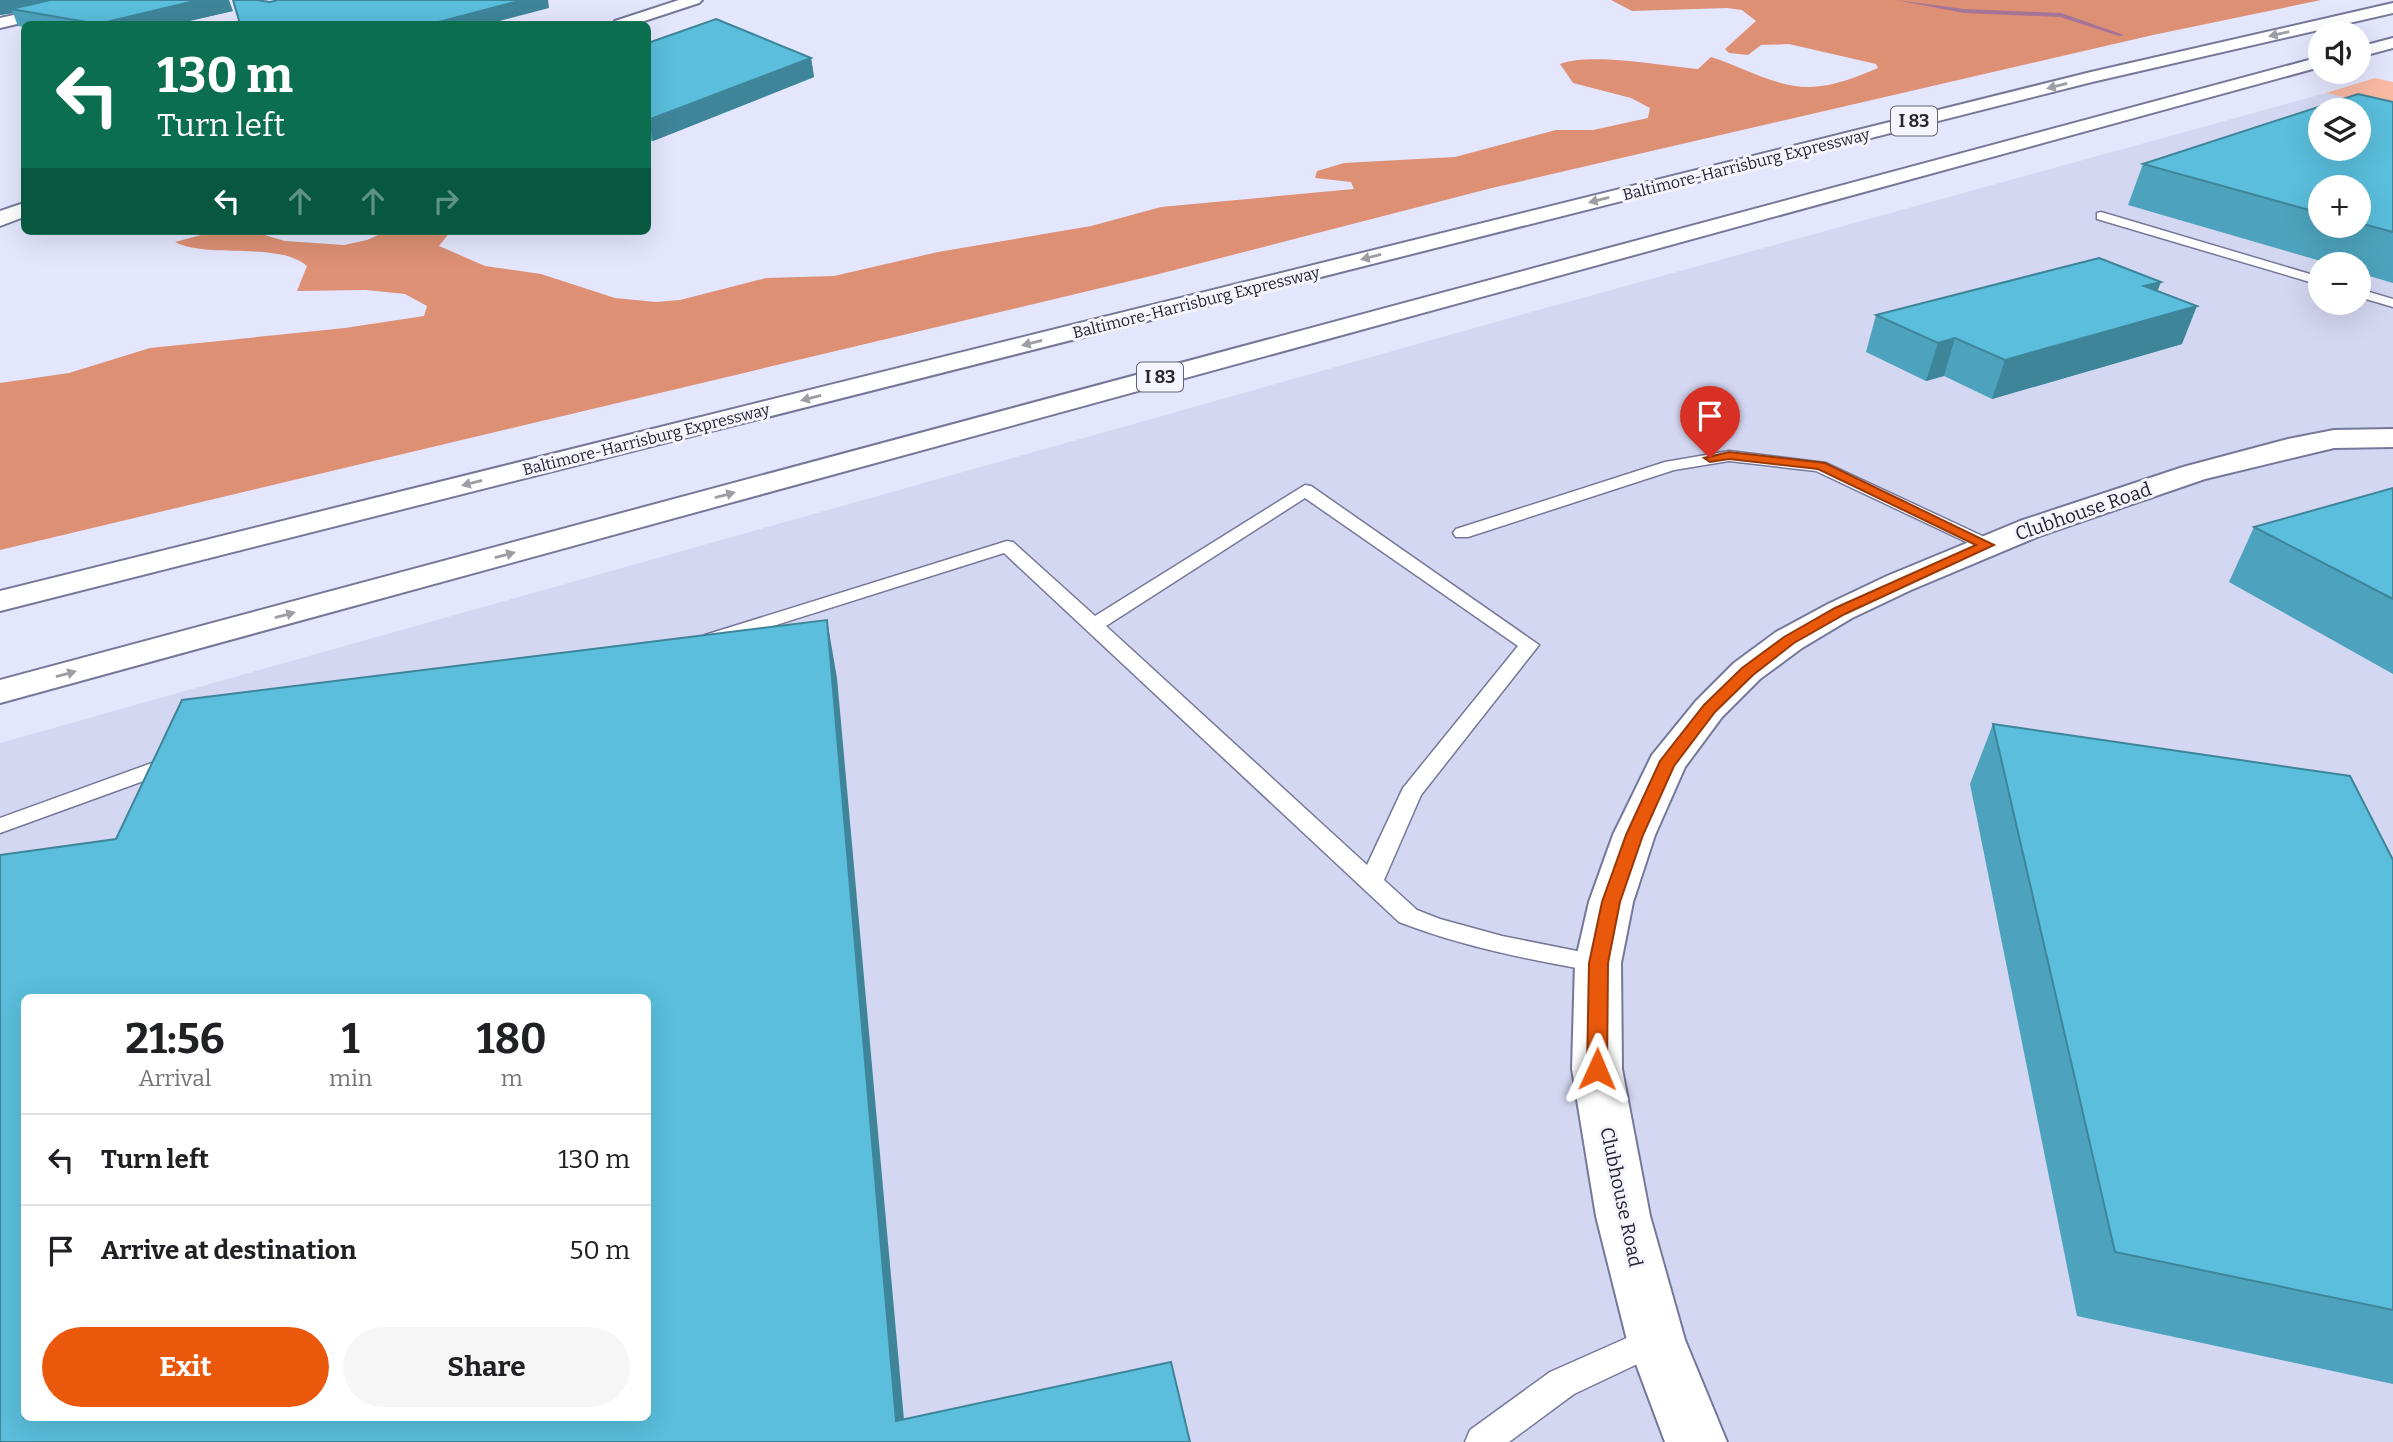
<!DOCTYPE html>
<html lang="en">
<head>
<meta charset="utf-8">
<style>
  :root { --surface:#fff; --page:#f6f6f6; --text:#202124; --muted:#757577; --line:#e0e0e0; --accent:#ea580c }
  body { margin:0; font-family:Bitter,serif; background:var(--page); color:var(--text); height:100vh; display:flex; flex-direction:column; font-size:26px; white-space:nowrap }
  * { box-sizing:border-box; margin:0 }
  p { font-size:23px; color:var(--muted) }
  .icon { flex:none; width:38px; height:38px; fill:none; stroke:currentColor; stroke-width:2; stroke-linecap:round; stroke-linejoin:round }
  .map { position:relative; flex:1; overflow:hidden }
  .panel { position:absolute; left:21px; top:994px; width:630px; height:427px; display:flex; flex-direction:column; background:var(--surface); border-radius:10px; box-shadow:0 7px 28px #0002 }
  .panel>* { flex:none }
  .hud { position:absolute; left:21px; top:21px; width:630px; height:214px; border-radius:10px; box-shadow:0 7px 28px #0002; background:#0b6e4f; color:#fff; overflow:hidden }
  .tools { position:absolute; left:2308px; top:21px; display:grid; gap:14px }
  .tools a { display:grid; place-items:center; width:63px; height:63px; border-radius:50%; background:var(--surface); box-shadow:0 7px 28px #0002; font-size:35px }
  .pin { position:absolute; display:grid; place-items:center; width:60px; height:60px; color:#fff; margin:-72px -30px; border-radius:50% 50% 50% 0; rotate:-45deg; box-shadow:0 0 7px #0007 }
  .pin .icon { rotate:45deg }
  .me { position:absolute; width:77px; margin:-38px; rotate:1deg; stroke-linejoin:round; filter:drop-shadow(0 0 5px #0008) }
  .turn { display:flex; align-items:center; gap:24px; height:147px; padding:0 21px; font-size:32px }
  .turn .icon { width:91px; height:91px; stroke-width:2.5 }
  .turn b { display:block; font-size:49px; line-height:60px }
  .lanes { display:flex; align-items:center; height:66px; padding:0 21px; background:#0003; justify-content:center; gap:35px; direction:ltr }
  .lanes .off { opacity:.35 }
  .eta { display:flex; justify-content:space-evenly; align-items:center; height:119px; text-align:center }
  .eta b { font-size:42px; font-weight:700; line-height:49px }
  .cta { display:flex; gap:14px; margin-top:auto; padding:14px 21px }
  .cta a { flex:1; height:80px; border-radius:42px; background:var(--accent); color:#fff; font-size:28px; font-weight:700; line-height:80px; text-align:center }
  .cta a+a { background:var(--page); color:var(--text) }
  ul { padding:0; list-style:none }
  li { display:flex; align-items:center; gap:21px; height:91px; padding:0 21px; border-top:2px solid var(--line) }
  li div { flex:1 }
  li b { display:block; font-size:26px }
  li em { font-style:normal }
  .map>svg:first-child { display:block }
  .built { fill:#d4d7f1; fill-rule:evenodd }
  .green { fill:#f8b9a3 }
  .forest { fill:#dd9074 }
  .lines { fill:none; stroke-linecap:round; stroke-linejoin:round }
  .stream { fill:#a57499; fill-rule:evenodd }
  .lane-casing { stroke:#757899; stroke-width:3 }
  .street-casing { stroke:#757899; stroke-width:4 }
  .secondary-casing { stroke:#757899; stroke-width:4 }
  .highway-casing { stroke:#757899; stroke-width:4 }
  .lane { fill:#fff; fill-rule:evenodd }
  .street { fill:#fff; fill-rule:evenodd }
  .secondary { fill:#fff; fill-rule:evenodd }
  .highway { fill:#fff; fill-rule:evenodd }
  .wall { fill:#4da3bd; fill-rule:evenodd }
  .shaded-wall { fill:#3f859a }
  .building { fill:#5abedc; stroke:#3f859a; stroke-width:2; fill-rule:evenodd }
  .oneway { fill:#9d9da4 }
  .route { fill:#ea580c; stroke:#983908; stroke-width:2 }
  .labels { text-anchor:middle; stroke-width:6; stroke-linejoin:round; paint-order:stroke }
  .far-street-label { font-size:16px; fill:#252634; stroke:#f4f5fc }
  .shield { fill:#f4f5fc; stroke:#636470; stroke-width:2 }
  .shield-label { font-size:18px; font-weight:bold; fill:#252634 }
  .street-label { font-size:19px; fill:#252634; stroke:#f4f5fc }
</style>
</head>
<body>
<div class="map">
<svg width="2393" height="1442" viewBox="0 0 2393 1442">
  <rect width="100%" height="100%" fill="#e4e6fd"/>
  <path class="built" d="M 2326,93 L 2393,109 L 2393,1442 L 0,1442 L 0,743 L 1524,314 ZM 2320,110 L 2359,110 L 2359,149 L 2320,149 ZM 2320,187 L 2359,187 L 2359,226 L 2320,226 ZM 2320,264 L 2359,264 L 2359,303 L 2320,303 ZM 24,998 L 648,998 L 648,1418 L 24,1418 Z"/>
  <path class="green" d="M 2375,78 L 2393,82 L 2393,109 L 2326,93 Z"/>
  <path class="forest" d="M 1611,0 L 2321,0 L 2153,35 L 1492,188 L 1151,276 L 0,550 L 0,383 L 69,373 L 150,348 L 345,328 L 424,316 L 427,306 L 405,294 L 366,290 L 297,291 L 307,266 C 278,241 208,259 175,242 L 216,231 L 251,231 L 285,241 L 344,245 L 367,240 L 387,231 L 451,231 L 439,246 L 485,266 L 541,274 L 615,298 L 656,302 L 680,300 L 766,278 L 834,276 L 938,252 L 1091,226 L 1161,207 L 1354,189 L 1351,182 L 1315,178 L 1317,171 L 1344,163 L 1455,157 L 1556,130 L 1593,130 L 1648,118 L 1650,108 L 1631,98 L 1573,83 L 1560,64 C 1591,52 1663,66 1698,69 L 1711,57 C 1746,68 1783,92 1821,86 C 1840,84 1861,75 1878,68 L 1876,64 L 1789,44 L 1761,45 L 1748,55 L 1729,53 L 1725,49 L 1756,21 L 1742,10 L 1727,8 L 1632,11 Z"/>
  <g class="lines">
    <path class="stream" d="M 1896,0 L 1964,9 L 2061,13 L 2124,35 L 2119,36 L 2060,17 L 1964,13 Z"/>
    <defs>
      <g id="lane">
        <path d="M 2101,212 L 2320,277 L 2320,285 L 2097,219 L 2097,213 Z"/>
        <path d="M 2359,289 L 2393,299 L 2393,307 L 2359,297 Z"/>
        <path d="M 1729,451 L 1826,463 L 1993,541 L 1996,545 L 1987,550 L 1981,549 L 1816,471 L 1729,461 L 1674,470 L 1468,537 L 1456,537 L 1453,533 L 1456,529 L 1665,462 Z"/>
        <path d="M 1305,485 L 1311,486 L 1539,645 L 1421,795 L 1384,880 L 1417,910 L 1440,919 L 1502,936 L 1607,957 L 1611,963 L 1607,969 L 1598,972 C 1530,960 1464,947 1399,922 L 1004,553 L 719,643 L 712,645 L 702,639 L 705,635 L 1007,541 L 1013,542 L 1095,616 ZM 1305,498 L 1518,646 L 1403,788 L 1367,865 L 1106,626 Z"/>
        <path d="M 174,755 L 182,757 L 185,762 L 182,767 L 0,833 L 0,818 Z"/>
        <path d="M 1656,1325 L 1667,1330 L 1672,1340 L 1667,1350 L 1574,1394 L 1509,1442 L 1465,1442 L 1470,1430 L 1550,1372 Z"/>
      </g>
      <g id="street">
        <path d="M 82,0 L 110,0 L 107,3 L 0,28 L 0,18 Z"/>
        <path d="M 2393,429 L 2393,447 L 2334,448 L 2205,479 L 2042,535 L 1911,590 L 1852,618 L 1802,648 L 1760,679 L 1722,717 L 1685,767 L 1655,835 L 1633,902 L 1621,963 L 1622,1069 L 1650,1216 L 1685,1340 L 1727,1442 L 1665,1442 L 1627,1340 L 1596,1216 L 1572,1069 L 1575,963 L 1589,902 L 1613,835 L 1652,755 L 1696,701 L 1734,663 L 1776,632 L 1828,604 L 1887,576 L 2020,521 L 2183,467 L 2288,439 L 2334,430 Z"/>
      </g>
      <g id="secondary">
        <path d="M 679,0 L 702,0 L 699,3 L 635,24 L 613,24 L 615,21 Z"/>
        <path d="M 24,203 L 24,217 L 0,226 L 0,211 Z"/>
      </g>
      <g id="highway">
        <path d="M 2393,3 L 2393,13 L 2092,82 L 0,611 L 0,591 L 2091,72 Z"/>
        <path d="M 2393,38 L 2393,48 L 2359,57 L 2359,47 Z"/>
        <path d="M 2320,57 L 2320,67 L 0,703 L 0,680 Z"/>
      </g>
    </defs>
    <use href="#lane" class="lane-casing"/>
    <use href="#street" class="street-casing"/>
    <use href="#secondary" class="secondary-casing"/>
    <use href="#highway" class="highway-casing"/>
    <use href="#lane" class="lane"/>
    <use href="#street" class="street"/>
    <use href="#secondary" class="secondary"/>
    <use href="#highway" class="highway"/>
  </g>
  <g class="wall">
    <path d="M 0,0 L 233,11 L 176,24 L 24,24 L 24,27 L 18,26 L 13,13 L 0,15 Z"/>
    <path d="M 648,43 L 811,58 L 814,77 L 653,141 L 648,140 Z"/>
    <path d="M 2393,102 L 2393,283 L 2359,273 L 2359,264 L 2331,264 L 2128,205 L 2143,164 ZM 2320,187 L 2359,187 L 2359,226 L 2320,226 Z"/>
    <path d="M 2158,291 L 2182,344 L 1992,399 L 1944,376 L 1926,381 L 1866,352 L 1876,315 Z"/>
    <path d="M 2393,488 L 2393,674 L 2229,582 L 2254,527 Z"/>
    <path d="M 1993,724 L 2393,860 L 2393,1384 L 2077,1316 L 1970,784 Z"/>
  </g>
  <g class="shaded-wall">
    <path d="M 0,0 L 70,0 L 11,9 L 13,13 L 0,15 Z"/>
    <path d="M 199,0 L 229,0 L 233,11 L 176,24 L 98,24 Z"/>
    <path d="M 522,0 L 548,0 L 549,8 L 488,24 L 431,24 Z"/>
    <path d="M 811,58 L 814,77 L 653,141 L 649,121 Z"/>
    <path d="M 2161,282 L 2147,318 L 2144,286 Z"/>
    <path d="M 2197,306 L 2182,344 L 1992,399 L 2005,360 Z"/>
    <path d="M 1955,338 L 1944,376 L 1926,381 L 1938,343 Z"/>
    <path d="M 827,620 L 837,678 L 906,1442 L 896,1421 Z"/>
  </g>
  <g class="building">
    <path d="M 50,0 L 199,0 L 98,24 L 11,9 Z"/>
    <path d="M 233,0 L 257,0 L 270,2 L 278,0 L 522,0 L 431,24 L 240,24 Z"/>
    <path d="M 716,19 L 811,58 L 648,120 L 648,43 Z"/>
    <path d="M 2358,94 L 2393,102 L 2393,232 L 2359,223 L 2359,187 L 2320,187 L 2320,213 L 2143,164 ZM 2320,110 L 2359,110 L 2359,149 L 2320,149 Z"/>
    <path d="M 2099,258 L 2161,282 L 2144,286 L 2197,306 L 2005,360 L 1955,338 L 1938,343 L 1876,315 Z"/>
    <path d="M 2393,488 L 2393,599 L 2254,527 Z"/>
    <path d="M 827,620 L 896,1421 L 1171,1362 L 1190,1442 L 0,1442 L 0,855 L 116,839 L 182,700 ZM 24,998 L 648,998 L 648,1418 L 24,1418 Z"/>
    <path d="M 1993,724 L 2350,776 L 2393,860 L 2393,1310 L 2115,1252 Z"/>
  </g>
  <defs><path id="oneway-solid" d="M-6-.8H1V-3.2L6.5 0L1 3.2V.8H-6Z" transform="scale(1.75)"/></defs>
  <g class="oneway">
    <use href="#oneway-solid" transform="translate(2279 34) rotate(167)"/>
    <use href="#oneway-solid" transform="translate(2057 86) rotate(166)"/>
    <use href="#oneway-solid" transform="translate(1599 200) rotate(166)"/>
    <use href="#oneway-solid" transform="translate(1371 257) rotate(166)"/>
    <use href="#oneway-solid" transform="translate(1032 343) rotate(166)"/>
    <use href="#oneway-solid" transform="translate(811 398) rotate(166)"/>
    <use href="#oneway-solid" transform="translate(472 483) rotate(166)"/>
    <use href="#oneway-solid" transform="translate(725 495) rotate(-15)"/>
    <use href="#oneway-solid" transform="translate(505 555) rotate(-15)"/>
    <use href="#oneway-solid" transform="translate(285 615) rotate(-15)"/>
    <use href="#oneway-solid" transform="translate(66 674) rotate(-15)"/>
  </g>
  <path class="route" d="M 1729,452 L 1825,463 L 1994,545 L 1845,614 L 1794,643 L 1753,675 L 1715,712 L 1674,766 L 1643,835 L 1620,902 L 1608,963 L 1607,1069 L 1604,1074 L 1597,1077 L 1590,1074 L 1587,1069 L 1589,963 L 1602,902 L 1626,835 L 1660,761 L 1704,705 L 1742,668 L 1784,637 L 1835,608 L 1976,545 L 1818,469 L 1729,459 L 1710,462 L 1704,458 Z"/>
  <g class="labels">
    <g class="far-street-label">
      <text transform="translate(1746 164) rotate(-14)" y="6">Baltimore-Harrisburg Expressway</text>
      <text transform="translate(1196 302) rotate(-14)" y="6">Baltimore-Harrisburg Expressway</text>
      <text transform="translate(646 439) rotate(-14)" y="6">Baltimore-Harrisburg Expressway</text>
    </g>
    <g class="shield">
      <rect x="1891" y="106.5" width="46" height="29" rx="5"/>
      <rect x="1137" y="362.5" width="46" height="29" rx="5"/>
    </g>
    <g class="shield-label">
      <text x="1914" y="127">I 83</text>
      <text x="1160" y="383">I 83</text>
    </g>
    <g class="street-label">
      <text transform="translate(2083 511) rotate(-19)" y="7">Clubhouse Road</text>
      <text transform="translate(1622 1197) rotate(78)" y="7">Clubhouse Road</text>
    </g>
  </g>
</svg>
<div class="tools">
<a><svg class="icon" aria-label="sound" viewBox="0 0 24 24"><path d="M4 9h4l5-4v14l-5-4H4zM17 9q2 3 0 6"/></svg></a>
<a><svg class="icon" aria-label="layers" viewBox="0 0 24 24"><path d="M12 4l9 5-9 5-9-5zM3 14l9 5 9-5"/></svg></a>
<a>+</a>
<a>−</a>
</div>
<div class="pin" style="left:1710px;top:458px;background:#d93025"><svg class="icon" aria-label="arrive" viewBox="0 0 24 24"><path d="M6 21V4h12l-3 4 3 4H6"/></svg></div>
<svg class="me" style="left:1597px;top:1069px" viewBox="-20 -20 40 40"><path d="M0-17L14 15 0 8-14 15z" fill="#ea580c" stroke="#fff" stroke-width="4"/></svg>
<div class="hud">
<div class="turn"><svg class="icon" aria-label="left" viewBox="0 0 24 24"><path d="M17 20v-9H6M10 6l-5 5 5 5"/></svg><div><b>130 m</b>Turn left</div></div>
<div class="lanes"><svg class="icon" aria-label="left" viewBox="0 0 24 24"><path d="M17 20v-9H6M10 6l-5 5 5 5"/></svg><svg class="icon off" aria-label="ahead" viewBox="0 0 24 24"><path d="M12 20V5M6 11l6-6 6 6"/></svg><svg class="icon off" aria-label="ahead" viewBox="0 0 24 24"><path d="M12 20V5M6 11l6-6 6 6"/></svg><svg class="icon off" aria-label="right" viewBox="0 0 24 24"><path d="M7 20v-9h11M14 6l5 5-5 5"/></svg></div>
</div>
<section class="panel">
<div class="eta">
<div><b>21:56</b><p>Arrival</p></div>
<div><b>1</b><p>min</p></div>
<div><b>180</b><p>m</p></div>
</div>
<ul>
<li><svg class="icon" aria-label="left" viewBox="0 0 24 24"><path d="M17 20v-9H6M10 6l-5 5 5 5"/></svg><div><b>Turn left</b></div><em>130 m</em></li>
<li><svg class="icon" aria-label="arrive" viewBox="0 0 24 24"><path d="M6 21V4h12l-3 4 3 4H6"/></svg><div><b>Arrive at destination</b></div><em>50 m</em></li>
</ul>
<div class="cta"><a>Exit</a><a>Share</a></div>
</section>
</div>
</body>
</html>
